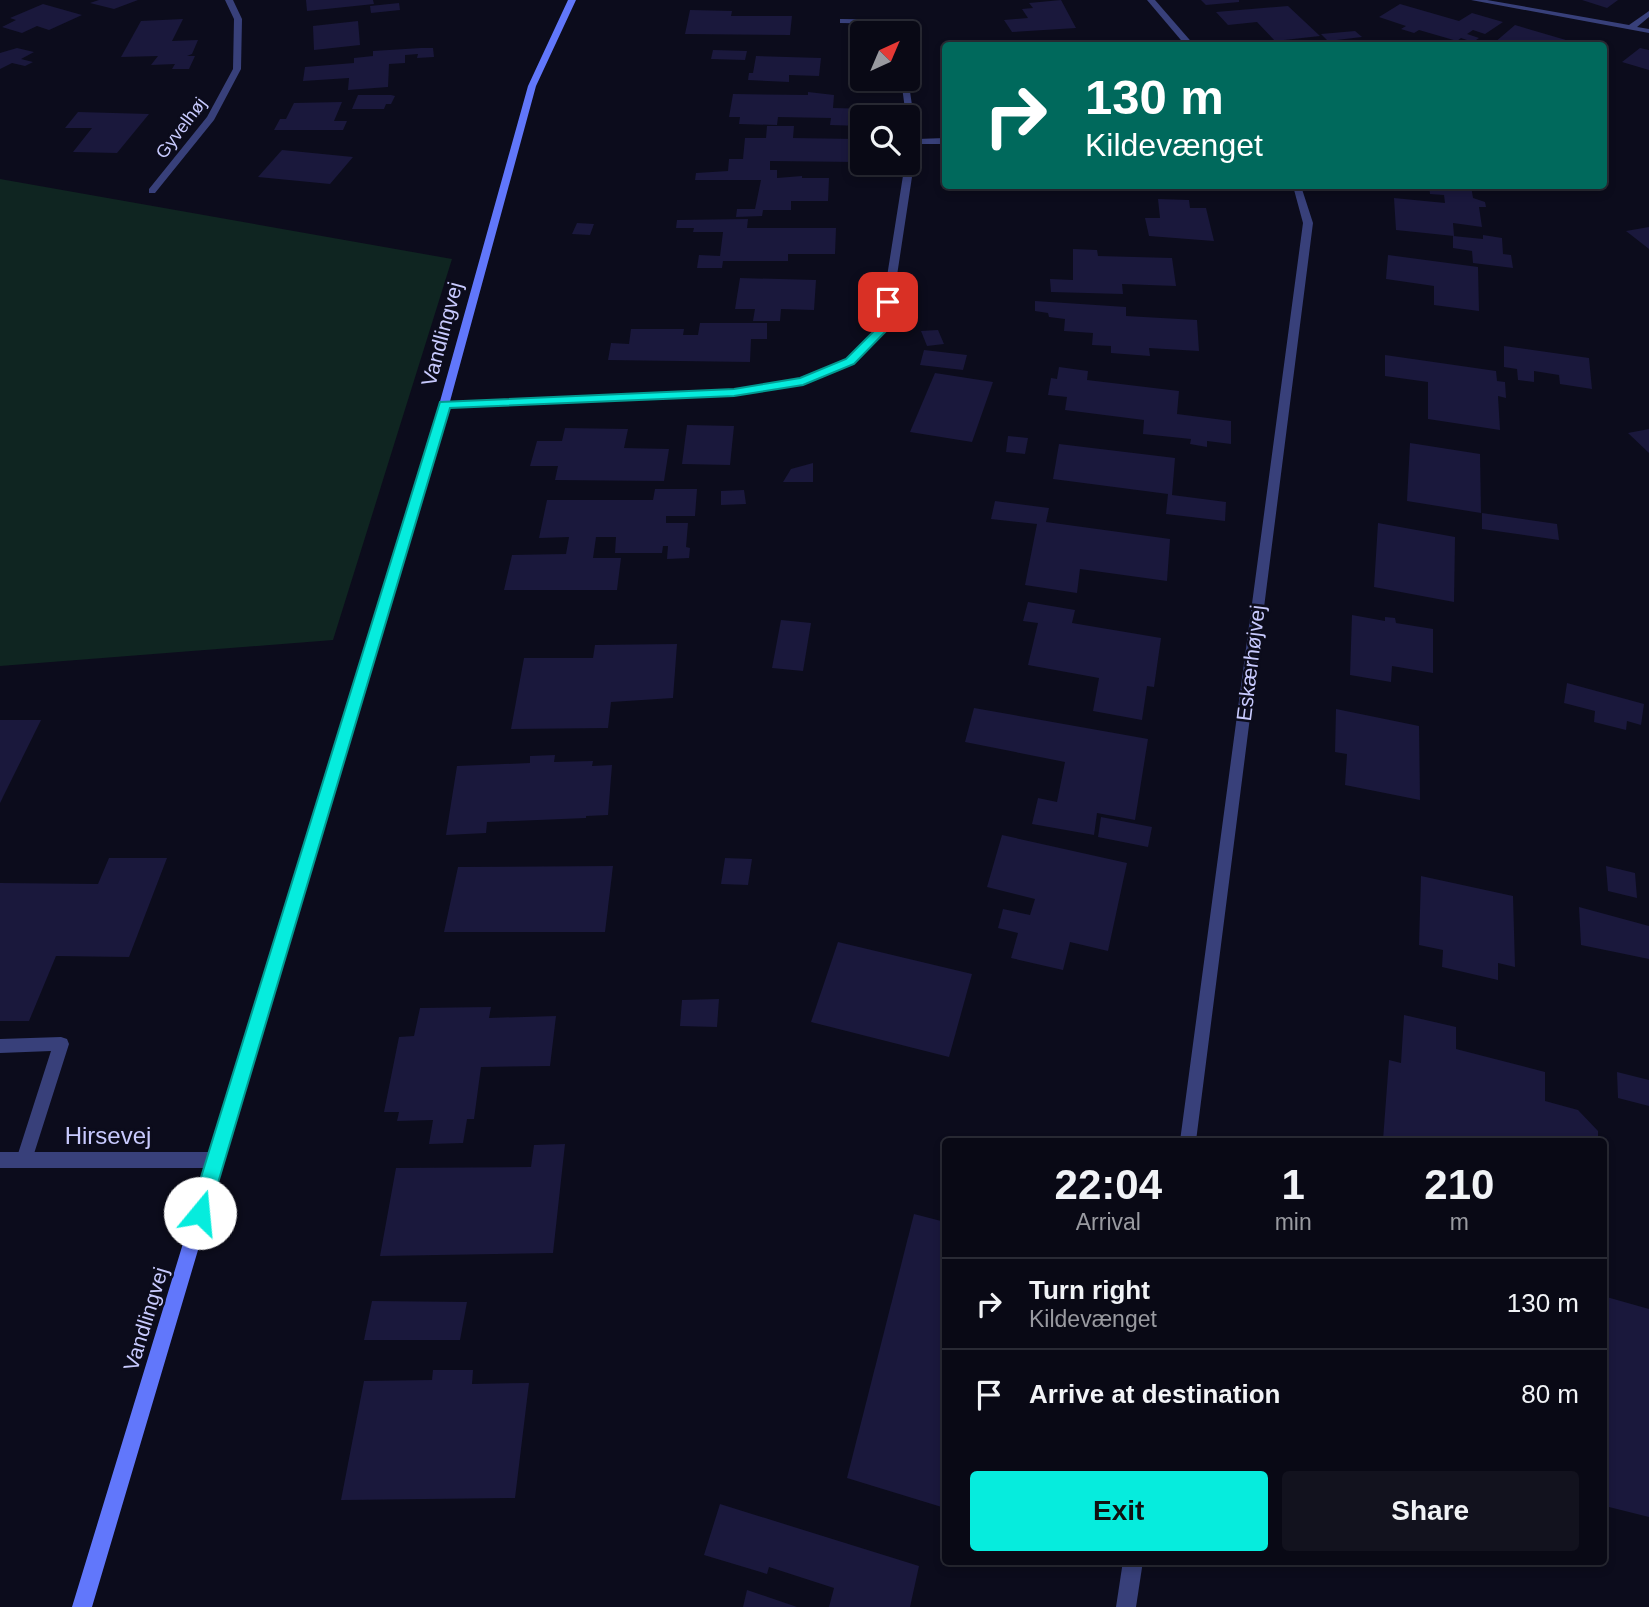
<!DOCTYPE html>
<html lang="en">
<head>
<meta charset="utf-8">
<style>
  :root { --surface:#090915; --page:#12121e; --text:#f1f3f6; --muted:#999aa0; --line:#292a34; --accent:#06ecdd }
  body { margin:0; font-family:Arial,sans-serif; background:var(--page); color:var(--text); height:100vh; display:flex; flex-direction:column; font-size:26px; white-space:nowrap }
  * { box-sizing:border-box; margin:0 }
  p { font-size:23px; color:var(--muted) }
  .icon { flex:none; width:38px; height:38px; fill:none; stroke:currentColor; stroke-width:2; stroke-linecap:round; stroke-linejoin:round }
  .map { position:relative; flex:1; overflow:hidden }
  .panel { position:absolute; left:942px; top:1138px; width:665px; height:427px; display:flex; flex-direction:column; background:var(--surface); border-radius:7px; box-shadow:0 4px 10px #0003,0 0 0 2px var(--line) }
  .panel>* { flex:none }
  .top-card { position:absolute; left:942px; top:42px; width:665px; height:147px; border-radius:7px; box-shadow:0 4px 10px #0003,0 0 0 2px var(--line); background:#00695c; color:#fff; overflow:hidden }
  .needle { width:46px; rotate:44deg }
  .tools { position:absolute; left:850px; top:21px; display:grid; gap:14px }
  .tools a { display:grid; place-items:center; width:70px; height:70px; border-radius:7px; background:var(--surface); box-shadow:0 4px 10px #0003,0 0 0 2px var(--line); font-size:35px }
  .pin { position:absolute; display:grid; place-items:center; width:60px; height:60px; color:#fff; margin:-30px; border-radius:14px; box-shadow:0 4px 10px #0006 }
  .me { position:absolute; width:77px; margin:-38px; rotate:17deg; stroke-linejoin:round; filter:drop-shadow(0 0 5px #0008) }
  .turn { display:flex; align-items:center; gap:24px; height:147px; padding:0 28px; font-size:32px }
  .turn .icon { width:91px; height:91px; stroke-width:2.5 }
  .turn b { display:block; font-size:49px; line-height:60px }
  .eta { display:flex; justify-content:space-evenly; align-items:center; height:119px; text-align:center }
  .eta b { font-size:42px; font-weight:800; line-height:49px }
  .button { display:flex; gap:14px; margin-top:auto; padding:14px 28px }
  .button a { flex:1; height:80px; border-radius:7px; background:var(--accent); color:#111; font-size:28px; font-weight:800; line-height:80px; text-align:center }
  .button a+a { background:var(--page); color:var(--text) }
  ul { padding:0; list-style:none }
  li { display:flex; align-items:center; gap:21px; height:91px; padding:0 28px; border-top:2px solid var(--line) }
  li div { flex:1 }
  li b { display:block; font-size:26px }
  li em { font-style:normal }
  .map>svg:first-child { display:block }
  .green { fill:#0f2521 }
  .building { fill:#1a183c }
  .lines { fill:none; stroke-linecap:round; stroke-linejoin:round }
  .lane { fill:#38407a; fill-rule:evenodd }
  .street { fill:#38407a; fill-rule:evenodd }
  .secondary { fill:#6177fb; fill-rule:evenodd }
  .route { fill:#06ecdd; stroke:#049990; stroke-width:2 }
  .labels { text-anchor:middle; stroke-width:5; stroke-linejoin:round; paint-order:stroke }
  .far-street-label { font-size:18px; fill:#c8cafe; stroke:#0c0c1c }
  .street-label { font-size:21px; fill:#c8cafe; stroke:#0c0c1c }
  .near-street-label { font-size:24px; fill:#c8cafe; stroke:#0c0c1c }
</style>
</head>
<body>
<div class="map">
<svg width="1649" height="1607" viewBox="0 0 1649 1607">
  <rect width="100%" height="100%" fill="#0c0c1c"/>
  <path class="green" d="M 0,179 L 452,259 L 333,640 L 0,666 Z"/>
  <g class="building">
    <path d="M 99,0 L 138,0 L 114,9 L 90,3 Z"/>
    <path d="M 306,0 L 373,0 L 374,4 L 307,11 Z"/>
    <path d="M 1061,0 L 1076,28 L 1012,32 L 1004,20 L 1028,18 L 1022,9 L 1033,8 L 1029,3 Z"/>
    <path d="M 1201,0 L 1239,0 L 1239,2 L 1206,5 Z"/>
    <path d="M 1582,0 L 1618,0 L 1607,8 Z"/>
    <path d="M 399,3 L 400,10 L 371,13 L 370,6 Z"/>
    <path d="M 43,4 L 82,15 L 49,30 L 37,26 L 22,33 L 2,27 L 16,20 L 10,18 Z"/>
    <path d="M 1400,4 L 1459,21 L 1472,13 L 1503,22 L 1485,34 L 1473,30 L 1467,34 L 1479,38 L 1473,42 L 1461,38 L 1457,41 L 1419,30 L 1414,33 L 1401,29 L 1406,26 L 1379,17 Z"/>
    <path d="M 1288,6 L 1320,36 L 1275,41 L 1257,22 L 1228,25 L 1216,12 Z"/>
    <path d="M 690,10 L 732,11 L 731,16 L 792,16 L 790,35 L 685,34 Z"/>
    <path d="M 183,19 L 172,41 L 198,40 L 192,54 L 187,56 L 195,56 L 189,69 L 172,69 L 175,64 L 151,65 L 158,56 L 121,57 L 141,21 Z"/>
    <path d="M 358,21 L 360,45 L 314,50 L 313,26 Z"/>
    <path d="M 1515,25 L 1583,45 L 1583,46 L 1494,43 Z"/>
    <path d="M 1355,31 L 1362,37 L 1328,41 L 1321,34 Z"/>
    <path d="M 17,48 L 34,52 L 21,59 L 33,62 L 25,66 L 12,63 L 0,69 L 0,53 Z"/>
    <path d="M 421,48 L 433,48 L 434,57 L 417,58 L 418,54 L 405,55 L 405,63 L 389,64 L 388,87 L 348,90 L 349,78 L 303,81 L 305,67 L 354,63 L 354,58 L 373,56 L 373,51 Z"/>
    <path d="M 1640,48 L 1649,50 L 1649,70 L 1622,62 Z"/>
    <path d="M 713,50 L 747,51 L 745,60 L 711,59 Z"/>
    <path d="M 756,56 L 821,58 L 819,76 L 789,75 L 789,82 L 748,80 L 749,73 L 753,73 Z"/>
    <path d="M 808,92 L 834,95 L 833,108 L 874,109 L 874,117 L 863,117 L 863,126 L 830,125 L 831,118 L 778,117 L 777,125 L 739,124 L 740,117 L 729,117 L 733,94 L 808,95 Z"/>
    <path d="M 358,95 L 391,95 L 395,96 L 391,104 L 386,104 L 384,109 L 352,109 Z"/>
    <path d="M 342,102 L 334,121 L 347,121 L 343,130 L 274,130 L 280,119 L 286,119 L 294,103 Z"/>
    <path d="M 78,112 L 149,114 L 117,153 L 73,152 L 92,128 L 65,128 Z"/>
    <path d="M 767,126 L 794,126 L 793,138 L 856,139 L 856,162 L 770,161 L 770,170 L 777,170 L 777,178 L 802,176 L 802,178 L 829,178 L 828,201 L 791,201 L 791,210 L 763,210 L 762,216 L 736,217 L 737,209 L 755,209 L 761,180 L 695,180 L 696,173 L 728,171 L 729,159 L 743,159 L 745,138 L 766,138 Z"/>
    <path d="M 282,150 L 353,157 L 330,184 L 258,177 Z"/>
    <path d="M 1204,186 L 1242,186 L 1243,189 L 1206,190 Z"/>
    <path d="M 1429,186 L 1471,186 L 1473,198 L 1485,202 L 1486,207 L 1479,207 L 1482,227 L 1453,223 L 1454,236 L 1396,230 L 1394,198 L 1445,203 L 1444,195 L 1430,194 Z"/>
    <path d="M 1158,199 L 1189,200 L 1190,208 L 1206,208 L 1214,241 L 1149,236 L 1145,218 L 1160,218 Z"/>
    <path d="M 748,219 L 747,228 L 836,228 L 835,254 L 788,254 L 788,261 L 723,261 L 722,268 L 697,268 L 699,255 L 720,256 L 723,232 L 693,232 L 694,228 L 676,228 L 677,220 Z"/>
    <path d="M 577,223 L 594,224 L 590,235 L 572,234 Z"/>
    <path d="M 1649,227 L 1649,249 L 1626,231 Z"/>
    <path d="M 1483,235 L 1502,238 L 1503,254 L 1511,255 L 1513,268 L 1473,263 L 1472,251 L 1453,248 L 1453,236 L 1483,239 Z"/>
    <path d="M 1073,249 L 1097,250 L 1098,256 L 1172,258 L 1176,286 L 1122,284 L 1123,294 L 1051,292 L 1050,279 L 1073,280 Z"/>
    <path d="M 1388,255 L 1478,267 L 1479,311 L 1434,305 L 1434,286 L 1386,279 Z"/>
    <path d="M 740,278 L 816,280 L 814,310 L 781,309 L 780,321 L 753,321 L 755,309 L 735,309 Z"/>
    <path d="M 1035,301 L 1126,307 L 1126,316 L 1197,320 L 1199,351 L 1149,348 L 1150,356 L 1111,353 L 1111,346 L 1092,345 L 1093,333 L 1064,331 L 1065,319 L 1049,317 L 1048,313 L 1035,311 Z"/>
    <path d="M 700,323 L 767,323 L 767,339 L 751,339 L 750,362 L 608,360 L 611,343 L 629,344 L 631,329 L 684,329 L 683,335 L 698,335 Z"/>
    <path d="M 938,330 L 944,344 L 927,346 L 921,331 Z"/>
    <path d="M 1504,346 L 1589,358 L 1592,389 L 1560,384 L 1559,375 L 1534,371 L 1534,382 L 1518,380 L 1517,369 L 1504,367 Z"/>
    <path d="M 924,350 L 967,355 L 963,370 L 920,365 Z"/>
    <path d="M 1385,355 L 1496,371 L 1497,381 L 1505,382 L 1506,398 L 1498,396 L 1500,430 L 1428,419 L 1428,382 L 1385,376 Z"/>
    <path d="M 1059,367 L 1088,371 L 1087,380 L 1179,391 L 1177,414 L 1231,421 L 1231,444 L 1207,441 L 1207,447 L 1190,444 L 1191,439 L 1143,434 L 1144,420 L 1065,410 L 1067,397 L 1048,395 L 1051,378 L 1057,379 Z"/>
    <path d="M 935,373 L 993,382 L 972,442 L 910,432 Z"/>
    <path d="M 687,425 L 734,426 L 730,465 L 682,464 Z"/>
    <path d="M 565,428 L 628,429 L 624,448 L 669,449 L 664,481 L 555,480 L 558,466 L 530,466 L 537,441 L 562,441 Z"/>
    <path d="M 1649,429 L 1649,453 L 1628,433 Z"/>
    <path d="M 1008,436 L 1028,438 L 1025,454 L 1006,452 Z"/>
    <path d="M 1410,443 L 1480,454 L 1481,513 L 1407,501 Z"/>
    <path d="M 1059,444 L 1175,458 L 1172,495 L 1226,502 L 1225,521 L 1166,514 L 1168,494 L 1053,479 Z"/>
    <path d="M 813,463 L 813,482 L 783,482 L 791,469 Z"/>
    <path d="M 655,489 L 697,489 L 695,516 L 666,516 L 666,523 L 688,523 L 686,547 L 690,548 L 689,558 L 667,559 L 668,546 L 663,546 L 662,553 L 615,553 L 616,537 L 596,537 L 593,558 L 621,558 L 617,590 L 504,590 L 512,555 L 566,554 L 569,537 L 539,538 L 547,500 L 653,500 Z"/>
    <path d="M 744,490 L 746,504 L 721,505 L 721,491 Z"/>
    <path d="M 995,501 L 1049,508 L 1046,522 L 1170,539 L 1167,581 L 1080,569 L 1077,593 L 1025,585 L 1037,524 L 991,519 Z"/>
    <path d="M 1482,513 L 1557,524 L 1559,540 L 1482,529 Z"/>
    <path d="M 1378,523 L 1455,537 L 1454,602 L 1374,587 Z"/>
    <path d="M 1028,602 L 1075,610 L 1072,623 L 1161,638 L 1154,687 L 1147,686 L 1142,720 L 1093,711 L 1099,678 L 1028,665 L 1038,623 L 1023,621 Z"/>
    <path d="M 1352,615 L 1385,621 L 1385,617 L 1395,618 L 1396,623 L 1433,629 L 1433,673 L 1392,666 L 1391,682 L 1350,675 Z"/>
    <path d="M 781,620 L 811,623 L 803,671 L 772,668 Z"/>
    <path d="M 677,644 L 673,698 L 611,702 L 608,728 L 511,729 L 524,658 L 593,658 L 595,645 Z"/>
    <path d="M 1567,683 L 1644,704 L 1641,725 L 1627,721 L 1626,730 L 1594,722 L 1595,711 L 1564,703 Z"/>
    <path d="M 974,708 L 1148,739 L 1135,820 L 1097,813 L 1094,835 L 1032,824 L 1038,798 L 1057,802 L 1065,762 L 965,742 Z"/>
    <path d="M 1336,709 L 1419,726 L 1420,800 L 1345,785 L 1347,754 L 1335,752 Z"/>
    <path d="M 0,720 L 41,720 L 0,803 Z"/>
    <path d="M 555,755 L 554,762 L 593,761 L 592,766 L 612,765 L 608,815 L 586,816 L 586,818 L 487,822 L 486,833 L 446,835 L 457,766 L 530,763 L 530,756 Z"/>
    <path d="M 1101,817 L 1152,827 L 1148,847 L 1098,837 Z"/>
    <path d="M 1002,835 L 1127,863 L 1108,951 L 1070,942 L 1063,970 L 1011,958 L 1018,933 L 998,928 L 1003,909 L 1030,915 L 1035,899 L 987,887 Z"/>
    <path d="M 109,858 L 167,858 L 129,957 L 56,956 L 29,1021 L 0,1021 L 0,883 L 98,884 Z"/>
    <path d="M 725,858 L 752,859 L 748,885 L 721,884 Z"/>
    <path d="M 613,866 L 605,932 L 444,932 L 458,867 Z"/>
    <path d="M 1606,866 L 1635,873 L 1637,898 L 1608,891 Z"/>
    <path d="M 1421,876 L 1513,896 L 1515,967 L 1498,963 L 1498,980 L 1442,967 L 1443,950 L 1419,945 Z"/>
    <path d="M 1579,907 L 1649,926 L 1649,959 L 1581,945 Z"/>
    <path d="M 838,942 L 972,974 L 949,1057 L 811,1022 Z"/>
    <path d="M 719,999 L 717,1027 L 680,1026 L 682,1000 Z"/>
    <path d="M 491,1007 L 489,1018 L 556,1016 L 550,1066 L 481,1067 L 474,1119 L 467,1119 L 463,1143 L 429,1144 L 433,1120 L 397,1121 L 399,1112 L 384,1112 L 399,1037 L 414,1036 L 420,1008 Z"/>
    <path d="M 1404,1015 L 1456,1027 L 1456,1049 L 1545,1072 L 1545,1101 L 1578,1110 L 1598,1131 L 1598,1141 L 1383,1140 L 1389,1060 L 1401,1063 Z"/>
    <path d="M 1617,1072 L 1649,1080 L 1649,1106 L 1618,1098 Z"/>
    <path d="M 565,1144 L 553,1253 L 380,1256 L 396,1168 L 531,1167 L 534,1145 Z"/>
    <path d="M 914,1214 L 945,1222 L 945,1508 L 847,1478 Z"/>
    <path d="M 1603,1296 L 1649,1309 L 1649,1517 L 1605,1506 Z"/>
    <path d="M 372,1301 L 467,1302 L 460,1340 L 364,1340 Z"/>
    <path d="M 433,1370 L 473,1370 L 472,1384 L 529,1383 L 515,1498 L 341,1500 L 364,1381 L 432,1380 Z"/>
    <path d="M 720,1504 L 919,1566 L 910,1607 L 829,1607 L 834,1588 L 769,1567 L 767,1574 L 704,1555 Z"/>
    <path d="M 747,1590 L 797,1607 L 743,1607 Z"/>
  </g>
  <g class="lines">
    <path class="lane" d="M 61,1037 L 67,1039 L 69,1044 L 32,1160 L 30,1166 L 24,1168 L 18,1166 L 16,1160 L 51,1051 L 0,1053 L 0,1039 Z"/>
    <g class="street">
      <path d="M 225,0 L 233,0 L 242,19 L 241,69 L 214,120 L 155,193 L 149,193 L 149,189 L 207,117 L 233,69 L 234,19 Z"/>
      <path d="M 1147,0 L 1155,0 L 1195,46 L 1186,46 Z"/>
      <path d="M 1471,0 L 1487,0 L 1629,25 L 1649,11 L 1649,17 L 1637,27 L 1649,29 L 1649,33 Z"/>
      <path d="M 843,19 L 897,20 L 901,22 L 902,33 L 894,33 L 893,24 L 840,23 L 840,19 Z"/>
      <path d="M 908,78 L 917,139 L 945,138 L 945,144 L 917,144 L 889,328 L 854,364 L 807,383 L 734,395 L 440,407 L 440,403 L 444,402 L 734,389 L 801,378 L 846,360 L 879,327 L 905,163 L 908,163 L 908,117 L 906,117 L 901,79 Z"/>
      <path d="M 1293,186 L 1301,186 L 1313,223 L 1196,1141 L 1180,1141 L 1303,223 Z"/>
      <path d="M 0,1152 L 215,1152 L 221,1154 L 223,1160 L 221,1166 L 215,1168 L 0,1168 Z"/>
      <path d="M 1123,1561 L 1143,1561 L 1136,1607 L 1116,1607 Z"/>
    </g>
    <path class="secondary" d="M 568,0 L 576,0 L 536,86 L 449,405 L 92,1607 L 72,1607 L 439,405 L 528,86 Z"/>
  </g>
  <path class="route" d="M 888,298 L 893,302 L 889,328 L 854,364 L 803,385 L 734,396 L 450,408 L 209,1213 L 206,1220 L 200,1222 L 193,1220 L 190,1213 L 440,402 L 734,389 L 800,378 L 846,359 L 878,327 L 882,302 Z"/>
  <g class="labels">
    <g class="far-street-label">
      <text transform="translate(181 128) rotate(-53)" y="6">Gyvelhøj</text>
    </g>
    <g class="street-label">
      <text transform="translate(442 334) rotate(-75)" y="7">Vandlingvej</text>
      <text transform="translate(1251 663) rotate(-83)" y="7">Eskærhøjvej</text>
      <text transform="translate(146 1319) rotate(-73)" y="7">Vandlingvej</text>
    </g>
    <g class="near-street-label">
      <text x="108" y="1144">Hirsevej</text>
    </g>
  </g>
</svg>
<div class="tools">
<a><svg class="needle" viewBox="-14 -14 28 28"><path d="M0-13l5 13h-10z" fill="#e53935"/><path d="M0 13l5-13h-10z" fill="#999aa0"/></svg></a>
<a><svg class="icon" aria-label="search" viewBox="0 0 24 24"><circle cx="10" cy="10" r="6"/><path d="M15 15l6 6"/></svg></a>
</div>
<div class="pin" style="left:888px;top:302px;background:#d93025"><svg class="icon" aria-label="arrive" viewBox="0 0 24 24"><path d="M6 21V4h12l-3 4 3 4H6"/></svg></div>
<svg class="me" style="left:200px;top:1213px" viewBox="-20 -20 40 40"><circle r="19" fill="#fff"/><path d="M0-13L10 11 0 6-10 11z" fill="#06ecdd"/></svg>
<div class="top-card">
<div class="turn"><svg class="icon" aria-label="right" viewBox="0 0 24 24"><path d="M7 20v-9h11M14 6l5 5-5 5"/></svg><div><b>130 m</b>Kildevænget</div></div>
</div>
<section class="panel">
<div class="eta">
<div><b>22:04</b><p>Arrival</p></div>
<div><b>1</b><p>min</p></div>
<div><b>210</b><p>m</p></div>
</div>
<ul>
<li><svg class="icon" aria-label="right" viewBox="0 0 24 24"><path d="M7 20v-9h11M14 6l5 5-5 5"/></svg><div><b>Turn right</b><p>Kildevænget</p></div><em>130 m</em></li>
<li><svg class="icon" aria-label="arrive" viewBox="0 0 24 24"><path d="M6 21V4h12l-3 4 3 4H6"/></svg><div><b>Arrive at destination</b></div><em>80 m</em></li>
</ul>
<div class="button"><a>Exit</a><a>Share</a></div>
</section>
</div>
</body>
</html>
